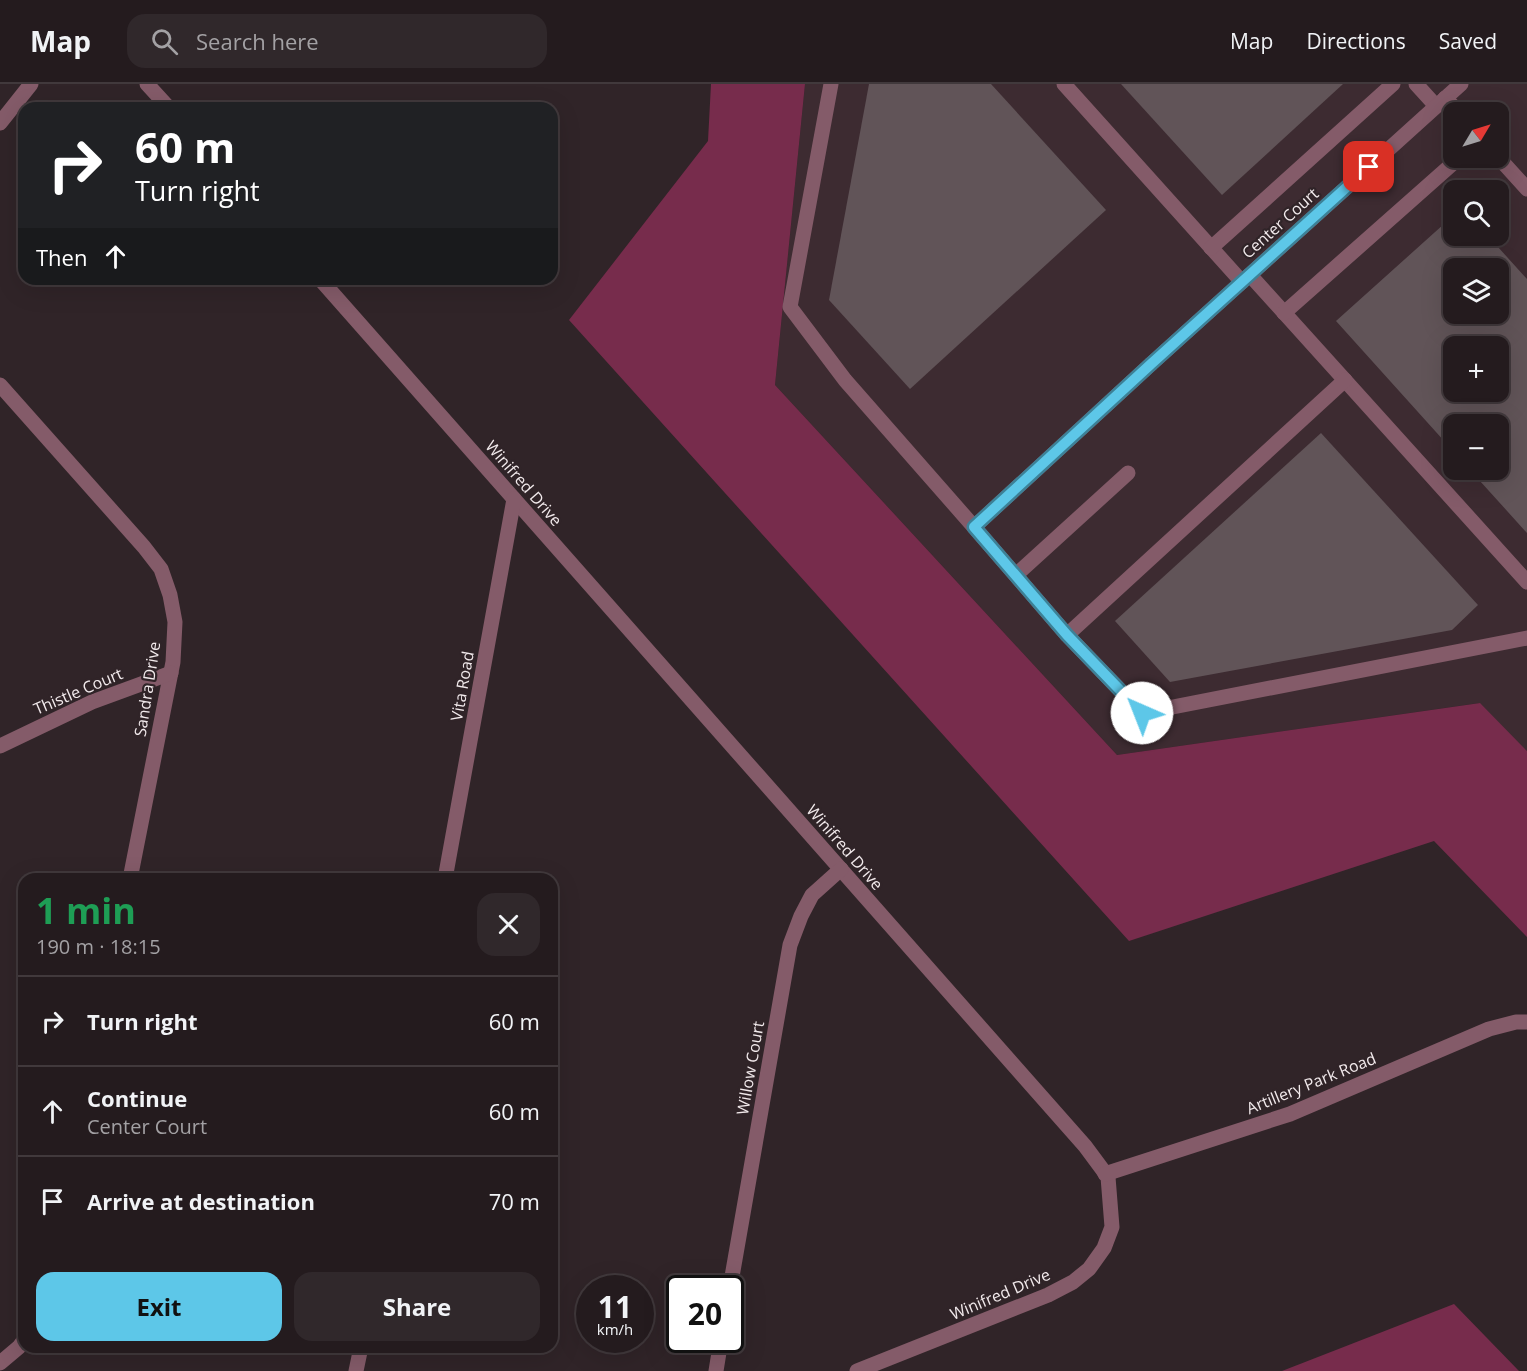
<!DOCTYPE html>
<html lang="en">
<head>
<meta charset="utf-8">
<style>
  :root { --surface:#241b1e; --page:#30282b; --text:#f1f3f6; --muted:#a3a1a4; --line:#41393c; --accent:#5dc7e8 }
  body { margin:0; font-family:"Open Sans",sans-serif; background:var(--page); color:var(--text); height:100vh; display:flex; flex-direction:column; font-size:22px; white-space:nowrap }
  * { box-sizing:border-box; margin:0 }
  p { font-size:20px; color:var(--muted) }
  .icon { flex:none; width:33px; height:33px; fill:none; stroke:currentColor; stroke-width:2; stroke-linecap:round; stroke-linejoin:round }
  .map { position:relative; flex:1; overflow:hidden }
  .details { position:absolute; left:18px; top:789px; width:540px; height:480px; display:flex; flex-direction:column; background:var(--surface); border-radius:18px; box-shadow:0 6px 24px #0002,0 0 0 2px var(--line) }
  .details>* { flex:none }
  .guide { position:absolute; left:18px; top:18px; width:540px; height:183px; border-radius:18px; box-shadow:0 6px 24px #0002,0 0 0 2px var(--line); background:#202124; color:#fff; overflow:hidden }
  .needle { width:39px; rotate:52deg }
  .tools { position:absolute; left:1443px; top:18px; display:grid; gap:12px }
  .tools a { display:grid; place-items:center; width:66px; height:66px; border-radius:12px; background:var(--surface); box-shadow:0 6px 24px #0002,0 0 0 2px var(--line); font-size:30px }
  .speed { position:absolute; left:576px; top:1191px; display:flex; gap:12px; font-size:30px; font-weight:700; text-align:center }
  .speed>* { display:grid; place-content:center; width:78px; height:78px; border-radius:50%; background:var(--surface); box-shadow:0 6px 24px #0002,0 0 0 2px var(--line); line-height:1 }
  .speed small { font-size:15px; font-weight:400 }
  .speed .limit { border:3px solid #111; border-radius:9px; background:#fff; color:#111 }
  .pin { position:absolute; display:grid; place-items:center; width:51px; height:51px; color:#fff; margin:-26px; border-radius:12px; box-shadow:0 3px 9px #0006 }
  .me { position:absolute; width:66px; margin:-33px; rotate:316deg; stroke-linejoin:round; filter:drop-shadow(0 0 4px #0008) }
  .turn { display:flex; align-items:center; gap:21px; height:126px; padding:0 18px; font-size:27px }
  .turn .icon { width:78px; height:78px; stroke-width:2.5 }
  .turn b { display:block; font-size:42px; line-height:51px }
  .then { display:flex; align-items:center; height:57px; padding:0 18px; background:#0003; gap:12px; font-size:22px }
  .round { display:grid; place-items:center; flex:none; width:63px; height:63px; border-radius:18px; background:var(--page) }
  .summary { display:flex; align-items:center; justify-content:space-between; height:102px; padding:0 18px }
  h1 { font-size:36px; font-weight:700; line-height:45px; color:#1e9e55 }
  .cta { display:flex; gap:12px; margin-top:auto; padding:12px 18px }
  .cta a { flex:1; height:69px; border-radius:18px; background:var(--accent); color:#111; font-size:24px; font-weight:700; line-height:69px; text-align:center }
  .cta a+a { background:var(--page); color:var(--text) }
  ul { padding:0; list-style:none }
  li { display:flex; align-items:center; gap:18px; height:90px; padding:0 18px; border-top:2px solid var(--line) }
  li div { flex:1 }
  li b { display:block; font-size:22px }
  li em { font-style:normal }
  header { display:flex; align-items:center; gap:36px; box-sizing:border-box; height:84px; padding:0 30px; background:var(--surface); border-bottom:2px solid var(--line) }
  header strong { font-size:28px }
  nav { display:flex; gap:33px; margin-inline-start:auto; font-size:21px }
  .search { width:420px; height:54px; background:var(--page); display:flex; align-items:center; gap:15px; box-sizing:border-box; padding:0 21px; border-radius:18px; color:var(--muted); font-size:22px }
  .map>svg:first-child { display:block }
  .built { fill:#3d2b31; fill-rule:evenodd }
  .green { fill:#772c4c }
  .building { fill:#615458; fill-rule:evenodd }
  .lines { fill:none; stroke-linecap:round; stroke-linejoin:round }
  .lane { stroke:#845b69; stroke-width:15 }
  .street { stroke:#845b69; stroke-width:15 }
  .route-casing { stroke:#3c8197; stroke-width:15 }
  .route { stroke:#5dc7e8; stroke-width:10 }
  .labels { text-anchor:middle; stroke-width:4.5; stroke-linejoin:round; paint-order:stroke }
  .street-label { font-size:16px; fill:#f2eaec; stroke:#302428 }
</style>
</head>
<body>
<header>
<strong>Map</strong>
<div class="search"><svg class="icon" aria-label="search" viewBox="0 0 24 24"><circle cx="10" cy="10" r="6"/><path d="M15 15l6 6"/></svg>Search here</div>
<nav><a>Map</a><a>Directions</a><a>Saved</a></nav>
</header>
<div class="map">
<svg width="1527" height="1287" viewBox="0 0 1527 1287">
  <rect width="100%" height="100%" fill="#302428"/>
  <path class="built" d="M 805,0 L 1527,0 L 1527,667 L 1479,619 L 1117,671 L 775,301 ZM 1454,28 L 1498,28 L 1498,74 L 1454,74 ZM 1454,106 L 1498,106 L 1498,152 L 1454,152 ZM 1454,184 L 1498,184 L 1498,230 L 1454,230 ZM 1454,262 L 1498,262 L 1498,308 L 1454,308 ZM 1454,340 L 1498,340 L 1498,386 L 1454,386 Z"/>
  <g class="green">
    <path d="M 711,0 L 805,0 L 775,301 L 1117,671 L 1480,619 L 1527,667 L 1527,853 L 1434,757 L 1129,857 L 569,236 L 708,57 Z"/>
    <path d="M 1454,1220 L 1519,1287 L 1282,1287 Z"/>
  </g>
  <g class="building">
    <path d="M 869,0 L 991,0 L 1106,126 L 910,305 L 829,216 Z"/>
    <path d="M 1121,0 L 1343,0 L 1222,111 Z"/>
    <path d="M 1454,131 L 1454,152 L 1488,152 L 1527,195 L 1527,449 L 1470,386 L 1498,386 L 1498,340 L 1454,340 L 1454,368 L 1336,237 ZM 1454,184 L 1498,184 L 1498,230 L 1454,230 ZM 1454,262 L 1498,262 L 1498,308 L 1454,308 Z"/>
    <path d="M 1321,349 L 1478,521 L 1452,546 L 1170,598 L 1115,537 Z"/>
  </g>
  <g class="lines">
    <g class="lane">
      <path d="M 831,0 L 790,223 L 845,296 L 974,443 L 1151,280"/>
      <path d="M 1064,0 L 1242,198"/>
      <path d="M 1416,0 L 1436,22"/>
      <path d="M 1445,14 L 1459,28"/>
      <path d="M 1498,73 L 1527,105"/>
      <path d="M 1211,164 L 1393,0"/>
      <path d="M 1250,191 L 1527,498"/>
      <path d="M 1284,229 L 1459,74"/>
      <path d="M 974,443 L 1067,551 L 1142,629 L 1527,554"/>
      <path d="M 1016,491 L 1128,389"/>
      <path d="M 1067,551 L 1345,296"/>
    </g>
    <g class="street">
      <path d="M 147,0 L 169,24"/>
      <path d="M 0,39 L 31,0"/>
      <path d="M 320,195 L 1085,1062 L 1108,1093 L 1112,1143 L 1104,1164 L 1089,1185 L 1073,1198 L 1048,1211 L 857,1287"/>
      <path d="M 1151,280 L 1461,0"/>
      <path d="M 0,301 L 144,463 L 161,485 L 170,511 L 175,538 L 173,578 L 130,795"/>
      <path d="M 0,662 L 92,618 L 171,589"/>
      <path d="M 445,795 L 514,415"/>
      <path d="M 1105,1090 L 1290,1030 L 1489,945 L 1516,938 L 1527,938"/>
      <path d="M 730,1204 L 790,861 L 801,832 L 812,811 L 841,785"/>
      <path d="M 0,1279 L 19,1263 L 24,1256"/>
      <path d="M 356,1287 L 361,1263"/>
      <path d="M 716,1287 L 721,1256"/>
    </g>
  </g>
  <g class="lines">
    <defs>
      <path id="route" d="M 1142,629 L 1067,551 L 974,443 L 1151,280 L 1369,83"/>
    </defs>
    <use href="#route" class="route-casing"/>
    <use href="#route" class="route"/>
  </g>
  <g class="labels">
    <g class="street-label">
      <text transform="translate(1280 139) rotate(-42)" y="6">Center Court</text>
      <text transform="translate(524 399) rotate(49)" y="6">Winifred Drive</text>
      <text transform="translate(462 602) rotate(-80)" y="6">Vita Road</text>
      <text transform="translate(147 605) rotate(-81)" y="6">Sandra Drive</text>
      <text transform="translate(78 607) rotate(-23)" y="6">Thistle Court</text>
      <text transform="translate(845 763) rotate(49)" y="6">Winifred Drive</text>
      <text transform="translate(750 984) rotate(-80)" y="6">Willow Court</text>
      <text transform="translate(1311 999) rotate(-22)" y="6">Artillery Park Road</text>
      <text transform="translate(1000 1210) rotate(-23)" y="6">Winifred Drive</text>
    </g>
  </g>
</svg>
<div class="tools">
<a><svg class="needle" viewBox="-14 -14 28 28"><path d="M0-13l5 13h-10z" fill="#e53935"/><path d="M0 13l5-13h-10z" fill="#a3a1a4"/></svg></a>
<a><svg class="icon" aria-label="search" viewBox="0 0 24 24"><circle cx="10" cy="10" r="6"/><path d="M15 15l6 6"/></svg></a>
<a><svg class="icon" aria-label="layers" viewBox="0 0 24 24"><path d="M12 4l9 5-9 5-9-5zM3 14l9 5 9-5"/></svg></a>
<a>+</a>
<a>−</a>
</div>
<div class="speed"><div>11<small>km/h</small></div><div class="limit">20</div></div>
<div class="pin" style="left:1369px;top:83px;background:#d93025"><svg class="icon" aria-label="arrive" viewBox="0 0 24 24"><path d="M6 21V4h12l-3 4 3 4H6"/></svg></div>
<svg class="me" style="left:1142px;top:629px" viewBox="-20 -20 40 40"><circle r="19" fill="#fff"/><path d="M0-13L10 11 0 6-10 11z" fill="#5dc7e8"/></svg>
<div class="guide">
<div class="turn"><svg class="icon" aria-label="right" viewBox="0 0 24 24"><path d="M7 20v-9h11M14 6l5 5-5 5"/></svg><div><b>60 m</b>Turn right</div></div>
<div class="then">Then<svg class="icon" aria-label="ahead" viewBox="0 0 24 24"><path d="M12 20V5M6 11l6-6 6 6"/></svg></div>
</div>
<section class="details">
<div class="summary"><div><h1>1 min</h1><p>190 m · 18:15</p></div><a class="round"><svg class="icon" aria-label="close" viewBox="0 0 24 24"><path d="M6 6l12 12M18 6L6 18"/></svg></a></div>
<ul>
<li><svg class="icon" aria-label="right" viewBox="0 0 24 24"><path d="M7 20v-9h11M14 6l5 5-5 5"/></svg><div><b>Turn right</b></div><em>60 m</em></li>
<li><svg class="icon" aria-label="ahead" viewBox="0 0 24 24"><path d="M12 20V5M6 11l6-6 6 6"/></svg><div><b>Continue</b><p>Center Court</p></div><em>60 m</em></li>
<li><svg class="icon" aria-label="arrive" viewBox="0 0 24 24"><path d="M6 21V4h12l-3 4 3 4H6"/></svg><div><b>Arrive at destination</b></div><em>70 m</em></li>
</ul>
<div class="cta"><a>Exit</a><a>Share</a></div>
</section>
</div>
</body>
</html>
